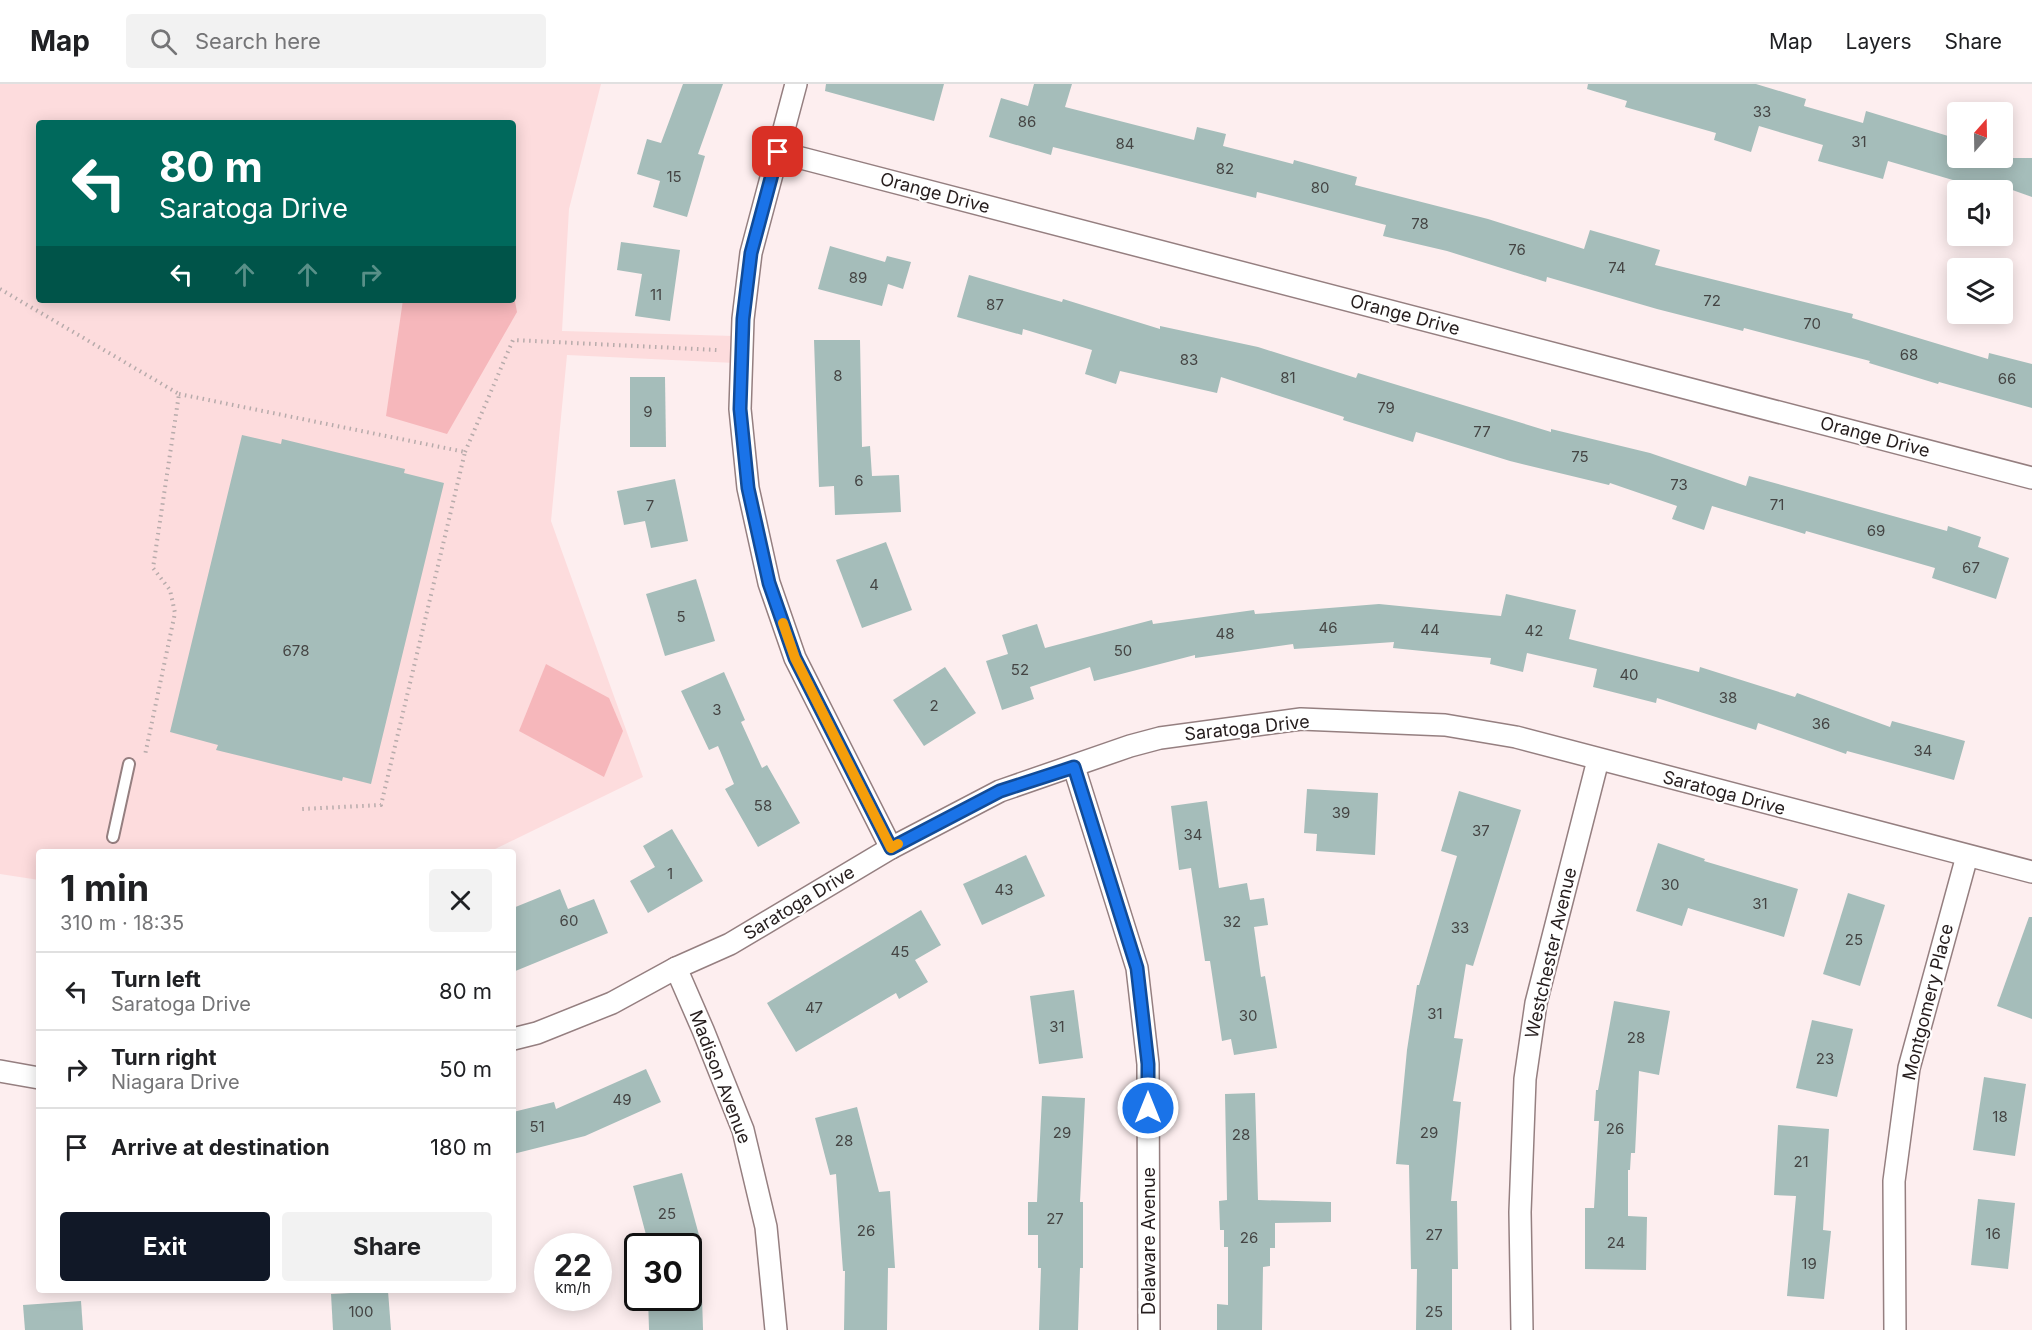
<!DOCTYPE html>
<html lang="en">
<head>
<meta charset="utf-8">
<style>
  :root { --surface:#fff; --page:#f2f2f2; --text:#202124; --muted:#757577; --line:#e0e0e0; --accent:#111827 }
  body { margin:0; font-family:Inter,sans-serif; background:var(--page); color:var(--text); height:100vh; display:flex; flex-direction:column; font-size:22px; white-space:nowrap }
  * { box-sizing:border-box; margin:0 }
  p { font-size:20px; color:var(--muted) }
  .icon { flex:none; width:33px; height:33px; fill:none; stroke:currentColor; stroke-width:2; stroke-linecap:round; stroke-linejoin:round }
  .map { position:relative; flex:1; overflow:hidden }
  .details { position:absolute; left:36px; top:765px; width:480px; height:444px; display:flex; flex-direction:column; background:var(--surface); border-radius:6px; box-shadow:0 3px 15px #0003 }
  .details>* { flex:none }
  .guide { position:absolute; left:36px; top:36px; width:480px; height:183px; border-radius:6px; box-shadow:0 3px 15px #0003; background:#00695c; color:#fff; overflow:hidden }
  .needle { width:39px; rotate:20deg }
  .buttons { position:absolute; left:1947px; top:18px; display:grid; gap:12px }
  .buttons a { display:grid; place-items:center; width:66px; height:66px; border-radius:6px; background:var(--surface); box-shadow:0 3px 15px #0003; font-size:30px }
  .speed { position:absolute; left:534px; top:1149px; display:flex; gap:12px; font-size:30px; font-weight:700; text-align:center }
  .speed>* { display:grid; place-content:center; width:78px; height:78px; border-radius:50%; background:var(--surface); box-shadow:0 3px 15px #0003; line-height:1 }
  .speed small { font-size:15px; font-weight:400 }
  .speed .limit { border:3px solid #111; border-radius:9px; background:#fff; color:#111 }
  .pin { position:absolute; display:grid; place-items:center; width:51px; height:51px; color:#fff; margin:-26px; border-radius:12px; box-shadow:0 3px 9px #0006 }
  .me { position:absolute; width:66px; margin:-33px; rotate:0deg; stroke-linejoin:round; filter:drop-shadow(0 0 4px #0008) }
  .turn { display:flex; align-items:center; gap:21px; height:126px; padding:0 24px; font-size:27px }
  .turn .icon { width:78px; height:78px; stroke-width:2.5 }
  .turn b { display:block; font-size:42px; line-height:51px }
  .lanes { display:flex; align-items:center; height:57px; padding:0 24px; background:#0003; justify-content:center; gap:30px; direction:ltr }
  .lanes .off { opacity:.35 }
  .round { display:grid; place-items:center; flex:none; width:63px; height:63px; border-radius:6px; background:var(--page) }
  .headline { display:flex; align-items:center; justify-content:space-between; height:102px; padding:0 24px }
  h1 { font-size:36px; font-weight:700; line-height:45px }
  .cta { display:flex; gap:12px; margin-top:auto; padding:12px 24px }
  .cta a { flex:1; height:69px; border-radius:6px; background:var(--accent); color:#fff; font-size:24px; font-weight:700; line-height:69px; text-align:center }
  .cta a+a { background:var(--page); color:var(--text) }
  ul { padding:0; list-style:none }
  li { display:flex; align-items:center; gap:18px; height:78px; padding:0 24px; border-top:2px solid var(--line) }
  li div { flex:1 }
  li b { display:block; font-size:22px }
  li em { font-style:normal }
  header { display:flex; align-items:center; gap:36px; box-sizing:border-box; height:84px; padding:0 30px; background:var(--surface); border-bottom:2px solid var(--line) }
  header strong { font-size:28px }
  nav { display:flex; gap:33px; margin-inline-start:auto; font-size:21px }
  .search { width:420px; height:54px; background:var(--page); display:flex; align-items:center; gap:15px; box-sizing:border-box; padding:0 21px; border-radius:6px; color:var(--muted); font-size:22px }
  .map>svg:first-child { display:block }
  .built { fill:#fddcdd; fill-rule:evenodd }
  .green { fill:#f6b7bb }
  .building { fill:#a5bdba }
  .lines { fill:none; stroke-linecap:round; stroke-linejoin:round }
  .service-casing { stroke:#957f80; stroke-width:14 }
  .minor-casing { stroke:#957f80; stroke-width:24 }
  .path { stroke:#b7abab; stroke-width:4; stroke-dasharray:1.5 4.5; stroke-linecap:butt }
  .service { stroke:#fff; stroke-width:10 }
  .minor { stroke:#fff; stroke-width:21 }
  .route-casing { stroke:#114b97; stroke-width:15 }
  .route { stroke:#1a73e8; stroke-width:10 }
  .slow { stroke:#f59e0b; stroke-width:10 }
  .labels { text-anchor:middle; stroke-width:4.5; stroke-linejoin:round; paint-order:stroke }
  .number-label { font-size:15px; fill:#454544 }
  .street-label { font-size:18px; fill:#251d1d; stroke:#fff }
</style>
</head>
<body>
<header>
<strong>Map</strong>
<div class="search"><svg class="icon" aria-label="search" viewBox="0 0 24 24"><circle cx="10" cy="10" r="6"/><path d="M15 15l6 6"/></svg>Search here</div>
<nav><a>Map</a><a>Layers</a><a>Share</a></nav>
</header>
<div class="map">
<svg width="2032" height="1246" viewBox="0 0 2032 1246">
  <rect width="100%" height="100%" fill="#fdeeef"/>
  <path class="built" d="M 0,0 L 601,0 L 569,125 L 562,247 L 734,252 L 735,279 L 567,271 L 551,437 L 643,693 L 489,768 L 39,768 L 39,796 L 0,790 ZM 39,39 L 513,39 L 513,216 L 39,216 Z"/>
  <g class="green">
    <path d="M 513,207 L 517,228 L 447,350 L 386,332 L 403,216 L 513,216 Z"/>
    <path d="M 546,580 L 609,614 L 623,647 L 604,693 L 519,647 Z"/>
  </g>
  <g class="building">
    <path d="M 683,0 L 723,0 L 698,70 L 705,72 L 687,133 L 653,123 L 660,97 L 637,90 L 647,55 L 661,59 Z"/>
    <path d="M 826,0 L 944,0 L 934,37 L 825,7 Z"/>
    <path d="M 1034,0 L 1072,0 L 1065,23 L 1194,56 L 1197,43 L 1226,50 L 1223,62 L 1293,80 L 1294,76 L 1357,93 L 1355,101 L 1488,135 L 1584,165 L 1590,146 L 1660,166 L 1655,181 L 1853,230 L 1852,234 L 1988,275 L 1989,269 L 2032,280 L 2032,324 L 1939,298 L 1938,300 L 1869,279 L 1870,277 L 1744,244 L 1743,247 L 1657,225 L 1547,193 L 1546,198 L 1447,167 L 1383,152 L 1386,141 L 1257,108 L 1256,114 L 1053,63 L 1051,71 L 989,53 L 1001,14 L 1028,22 Z"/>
    <path d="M 1588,0 L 1756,0 L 1806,15 L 1804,22 L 1863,39 L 1866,27 L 1958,55 L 1958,74 L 2032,74 L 2032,113 L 1990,98 L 1987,106 L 1888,77 L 1883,95 L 1818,77 L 1823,61 L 1759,42 L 1751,68 L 1714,56 L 1716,49 L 1625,23 L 1627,17 L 1587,5 Z"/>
    <path d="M 621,158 L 680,166 L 670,237 L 635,232 L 642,190 L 617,186 Z"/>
    <path d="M 830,162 L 885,178 L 887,172 L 911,178 L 903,205 L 888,200 L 882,222 L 818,205 Z"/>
    <path d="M 969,191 L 1062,218 L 1063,215 L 1160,245 L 1160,242 L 1258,263 L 1356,294 L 1358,289 L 1551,348 L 1551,345 L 1650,369 L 1746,402 L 1749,392 L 1947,447 L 1948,442 L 1981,453 L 1978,463 L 2009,474 L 1996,515 L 1932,494 L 1935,484 L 1806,447 L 1805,450 L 1712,422 L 1704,446 L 1672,435 L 1677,422 L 1610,399 L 1609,401 L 1510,377 L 1416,348 L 1413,358 L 1343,336 L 1344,333 L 1221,293 L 1217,309 L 1120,287 L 1116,300 L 1085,290 L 1092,266 L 1023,245 L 1022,251 L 957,233 Z"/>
    <path d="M 814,256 L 860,256 L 862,363 L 870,362 L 872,392 L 899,391 L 901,428 L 835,431 L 834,402 L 819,403 Z"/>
    <path d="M 630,293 L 665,293 L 666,363 L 630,363 Z"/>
    <path d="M 242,351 L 281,360 L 282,355 L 405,385 L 404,389 L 444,399 L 371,700 L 343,693 L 342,697 L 216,666 L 218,661 L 170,648 Z"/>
    <path d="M 675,395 L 688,457 L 651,464 L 645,437 L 624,441 L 617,407 Z"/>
    <path d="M 886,458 L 912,526 L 862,544 L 836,476 Z"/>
    <path d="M 696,495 L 715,557 L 665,572 L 646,510 Z"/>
    <path d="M 1506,510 L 1576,526 L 1569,555 L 1699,588 L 1700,583 L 1795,613 L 1797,609 L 1890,643 L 1892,637 L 1965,657 L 1954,696 L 1847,667 L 1846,670 L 1758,639 L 1756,646 L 1657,614 L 1656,619 L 1593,603 L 1597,585 L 1527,569 L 1523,588 L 1490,580 L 1491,574 L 1393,564 L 1394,558 L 1294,565 L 1293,560 L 1195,574 L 1195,571 L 1094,597 L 1090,583 L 1030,603 L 1034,615 L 1002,626 L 986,577 L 1008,570 L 1002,551 L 1037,540 L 1045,564 L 1152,536 L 1153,540 L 1254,526 L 1255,530 L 1379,520 L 1501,532 Z"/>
    <path d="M 945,583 L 976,629 L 924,662 L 893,616 Z"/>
    <path d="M 724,588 L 745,636 L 741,638 L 762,684 L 767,681 L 800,739 L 758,763 L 725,705 L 734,700 L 718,662 L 709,666 L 681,607 Z"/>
    <path d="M 1307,705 L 1378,709 L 1375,771 L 1316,767 L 1317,750 L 1304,749 Z"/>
    <path d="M 1459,707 L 1521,726 L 1473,882 L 1466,880 L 1454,954 L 1463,955 L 1453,1017 L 1461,1018 L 1451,1117 L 1457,1117 L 1458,1185 L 1452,1185 L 1452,1246 L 1416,1246 L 1417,1185 L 1411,1185 L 1409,1081 L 1396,1080 L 1407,966 L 1417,901 L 1419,901 L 1457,772 L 1441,767 Z"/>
    <path d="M 1207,717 L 1219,804 L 1247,799 L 1250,816 L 1264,814 L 1268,841 L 1254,843 L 1261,893 L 1265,892 L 1277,964 L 1234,971 L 1231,955 L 1222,957 L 1210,877 L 1205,877 L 1191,784 L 1179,786 L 1171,722 Z"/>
    <path d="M 672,745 L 703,797 L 648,829 L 630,797 L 655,783 L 643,762 Z"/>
    <path d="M 1658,759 L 1705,775 L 1704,777 L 1798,805 L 1784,853 L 1688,824 L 1682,842 L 1636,827 Z"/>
    <path d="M 1026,771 L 1045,812 L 982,841 L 963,800 Z"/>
    <path d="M 560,805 L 568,825 L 594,815 L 608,849 L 513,888 L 513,824 Z"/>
    <path d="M 1848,809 L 1885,821 L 1860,902 L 1823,890 Z"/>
    <path d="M 921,826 L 941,861 L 915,876 L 928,898 L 899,915 L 896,909 L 796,968 L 767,919 Z"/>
    <path d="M 2029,833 L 2032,833 L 2032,935 L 1997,922 Z"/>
    <path d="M 1074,906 L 1083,974 L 1039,980 L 1030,912 Z"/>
    <path d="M 1614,917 L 1670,927 L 1659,991 L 1639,987 L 1635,1069 L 1631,1069 L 1630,1086 L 1628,1086 L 1628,1132 L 1647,1133 L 1646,1186 L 1585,1185 L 1585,1124 L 1594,1124 L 1599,1037 L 1594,1037 L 1596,1006 L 1598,1006 Z"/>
    <path d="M 1812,936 L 1853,945 L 1837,1013 L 1796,1004 Z"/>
    <path d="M 646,985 L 661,1018 L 585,1052 L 513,1070 L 513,1028 L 554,1018 L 556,1025 Z"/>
    <path d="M 1984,993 L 2026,1000 L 2015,1072 L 1973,1066 Z"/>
    <path d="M 1255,1009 L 1258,1116 L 1331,1118 L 1331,1138 L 1275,1139 L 1275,1164 L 1270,1164 L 1270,1182 L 1263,1183 L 1262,1246 L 1217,1246 L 1217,1220 L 1228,1221 L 1228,1163 L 1224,1163 L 1224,1146 L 1220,1146 L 1219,1117 L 1227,1116 L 1225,1010 Z"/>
    <path d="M 1042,1012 L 1085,1014 L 1080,1118 L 1083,1118 L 1083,1184 L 1080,1184 L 1078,1246 L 1039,1246 L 1041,1184 L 1038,1184 L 1038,1151 L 1028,1151 L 1028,1118 L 1037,1118 Z"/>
    <path d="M 857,1023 L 879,1108 L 890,1107 L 895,1184 L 888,1184 L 887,1246 L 844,1246 L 845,1187 L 843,1187 L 836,1090 L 830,1091 L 815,1034 Z"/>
    <path d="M 1778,1041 L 1829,1045 L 1823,1146 L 1831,1147 L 1824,1215 L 1787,1212 L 1796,1112 L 1774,1111 Z"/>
    <path d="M 682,1089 L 702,1162 L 649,1162 L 633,1102 Z"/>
    <path d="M 1978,1115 L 2015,1119 L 2008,1185 L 1971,1181 Z"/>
    <path d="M 388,1207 L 391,1246 L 333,1246 L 331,1210 Z"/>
    <path d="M 648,1214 L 702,1214 L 703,1246 L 649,1246 Z"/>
    <path d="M 81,1217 L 83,1246 L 25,1246 L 23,1221 Z"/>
  </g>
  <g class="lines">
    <defs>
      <path id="service" d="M 113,753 L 129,680"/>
      <g id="minor">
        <path d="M 796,0 L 751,169 L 743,235 L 740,325 L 748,404 L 769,499 L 795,574 L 891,764"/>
        <path d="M 778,68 L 2032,394"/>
        <path d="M 1074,683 L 1137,884 L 1148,980 L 1149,1246"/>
        <path d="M 676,884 L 703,946 L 743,1046 L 766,1143 L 776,1246"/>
        <path d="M 513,955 L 537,949 L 612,919 L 676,884 L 730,860 L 891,764 L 1000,707 L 1130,662 L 1160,654 L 1301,635 L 1445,641 L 1516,653 L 2032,788"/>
        <path d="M 0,987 L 39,994"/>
        <path d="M 1522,1246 L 1520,1128 L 1525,995 L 1536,919 L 1598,676"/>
        <path d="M 1895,1246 L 1894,1097 L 1909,984 L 1967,772"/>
      </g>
    </defs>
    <use href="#service" class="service-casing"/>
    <use href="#minor" class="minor-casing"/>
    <g class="path">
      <path d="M 0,205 L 179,310 L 153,484 L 170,506 L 175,529 L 145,671"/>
      <path d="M 179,310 L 465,368 L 381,721 L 302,725"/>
      <path d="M 465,368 L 513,256 L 717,266"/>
    </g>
    <use href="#service" class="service"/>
    <use href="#minor" class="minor"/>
  </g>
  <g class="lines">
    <defs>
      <path id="route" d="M 778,68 L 751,169 L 743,235 L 740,325 L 748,404 L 769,499 L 795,574 L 891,764 L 1000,707 L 1074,683 L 1137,884 L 1148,980 L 1148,1024"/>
    </defs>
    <use href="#route" class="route-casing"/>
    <use href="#route" class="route"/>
    <path class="slow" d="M 783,539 L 795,574 L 891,764 L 898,760"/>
  </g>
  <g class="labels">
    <g class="number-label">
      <text x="1762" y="33">33</text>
      <text x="1027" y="43">86</text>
      <text x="1859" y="63">31</text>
      <text x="1125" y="65">84</text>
      <text x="1225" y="90">82</text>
      <text x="674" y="98">15</text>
      <text x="1320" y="109">80</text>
      <text x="1420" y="145">78</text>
      <text x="1517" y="171">76</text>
      <text x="1617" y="189">74</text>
      <text x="858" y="199">89</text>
      <text x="656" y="216">11</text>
      <text x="1712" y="222">72</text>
      <text x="995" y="226">87</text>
      <text x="1812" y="245">70</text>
      <text x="1909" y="276">68</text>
      <text x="1189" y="281">83</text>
      <text x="838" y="297">8</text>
      <text x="1288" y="299">81</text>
      <text x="2007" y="300">66</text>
      <text x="1386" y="329">79</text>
      <text x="648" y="333">9</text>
      <text x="1482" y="353">77</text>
      <text x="1580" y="378">75</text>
      <text x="859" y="402">6</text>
      <text x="1679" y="406">73</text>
      <text x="1777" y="426">71</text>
      <text x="650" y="427">7</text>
      <text x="1876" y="452">69</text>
      <text x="1971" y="489">67</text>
      <text x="874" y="506">4</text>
      <text x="681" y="538">5</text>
      <text x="1328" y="549">46</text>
      <text x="1430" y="551">44</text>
      <text x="1534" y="552">42</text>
      <text x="1225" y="555">48</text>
      <text x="296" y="572">678</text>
      <text x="1123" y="572">50</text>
      <text x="1020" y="591">52</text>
      <text x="1629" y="596">40</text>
      <text x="1728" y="619">38</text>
      <text x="934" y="627">2</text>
      <text x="717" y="631">3</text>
      <text x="1821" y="645">36</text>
      <text x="1923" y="672">34</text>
      <text x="763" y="727">58</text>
      <text x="1341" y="734">39</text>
      <text x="1481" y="752">37</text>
      <text x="1193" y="756">34</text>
      <text x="670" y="795">1</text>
      <text x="1670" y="806">30</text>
      <text x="1004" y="811">43</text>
      <text x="1760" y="825">31</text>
      <text x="569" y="842">60</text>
      <text x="1232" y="843">32</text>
      <text x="1460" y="849">33</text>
      <text x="1854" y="861">25</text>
      <text x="900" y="873">45</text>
      <text x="814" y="929">47</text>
      <text x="1435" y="935">31</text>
      <text x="1248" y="937">30</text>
      <text x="1057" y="948">31</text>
      <text x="1636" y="959">28</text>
      <text x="1825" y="980">23</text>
      <text x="622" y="1021">49</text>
      <text x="2000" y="1038">18</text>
      <text x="537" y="1048">51</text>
      <text x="1615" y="1050">26</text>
      <text x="1062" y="1054">29</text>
      <text x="1429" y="1054">29</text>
      <text x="1241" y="1056">28</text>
      <text x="844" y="1062">28</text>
      <text x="1801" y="1083">21</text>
      <text x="667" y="1135">25</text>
      <text x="1055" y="1140">27</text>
      <text x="866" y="1152">26</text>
      <text x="1993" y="1155">16</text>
      <text x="1434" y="1156">27</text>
      <text x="1249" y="1159">26</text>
      <text x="1616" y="1164">24</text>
      <text x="1809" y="1185">19</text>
      <text x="361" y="1233">100</text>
      <text x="1434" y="1233">25</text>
    </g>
    <g class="street-label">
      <text transform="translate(935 109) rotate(15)" y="6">Orange Drive</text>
      <text transform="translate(1405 231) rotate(15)" y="6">Orange Drive</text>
      <text transform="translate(1875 353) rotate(15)" y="6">Orange Drive</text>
      <text transform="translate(1247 644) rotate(-6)" y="6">Saratoga Drive</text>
      <text transform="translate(1724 709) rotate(15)" y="6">Saratoga Drive</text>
      <text transform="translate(799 819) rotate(-31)" y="6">Saratoga Drive</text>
      <text transform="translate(1551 869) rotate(-77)" y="6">Westchester Avenue</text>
      <text transform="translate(1928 918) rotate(-76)" y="6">Montgomery Place</text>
      <text transform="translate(720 993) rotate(69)" y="6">Madison Avenue</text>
      <text transform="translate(1149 1157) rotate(-90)" y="6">Delaware Avenue</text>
    </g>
  </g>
</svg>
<div class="buttons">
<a><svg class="needle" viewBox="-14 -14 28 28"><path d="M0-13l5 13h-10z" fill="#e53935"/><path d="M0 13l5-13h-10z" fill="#757577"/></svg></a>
<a><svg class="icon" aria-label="sound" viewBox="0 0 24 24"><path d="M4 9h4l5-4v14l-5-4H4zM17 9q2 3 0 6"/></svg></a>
<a><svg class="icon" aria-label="layers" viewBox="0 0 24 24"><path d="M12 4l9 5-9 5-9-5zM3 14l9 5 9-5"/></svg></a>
</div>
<div class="speed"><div>22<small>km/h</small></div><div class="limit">30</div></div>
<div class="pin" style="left:778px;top:68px;background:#d93025"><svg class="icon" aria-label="arrive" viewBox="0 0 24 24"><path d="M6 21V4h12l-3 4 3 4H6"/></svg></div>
<svg class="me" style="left:1148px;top:1024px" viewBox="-20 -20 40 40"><circle r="17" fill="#1a73e8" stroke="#fff" stroke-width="3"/><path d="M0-11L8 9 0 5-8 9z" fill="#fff"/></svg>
<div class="guide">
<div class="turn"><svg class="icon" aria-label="left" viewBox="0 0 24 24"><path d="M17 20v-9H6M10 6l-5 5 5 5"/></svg><div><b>80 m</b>Saratoga Drive</div></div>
<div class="lanes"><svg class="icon" aria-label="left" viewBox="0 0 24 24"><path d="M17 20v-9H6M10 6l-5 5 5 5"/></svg><svg class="icon off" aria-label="ahead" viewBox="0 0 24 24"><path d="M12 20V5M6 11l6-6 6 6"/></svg><svg class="icon off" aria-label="ahead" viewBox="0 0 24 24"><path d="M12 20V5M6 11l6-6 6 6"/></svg><svg class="icon off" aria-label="right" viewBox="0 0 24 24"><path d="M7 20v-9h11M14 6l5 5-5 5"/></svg></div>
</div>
<section class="details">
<div class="headline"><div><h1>1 min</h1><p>310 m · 18:35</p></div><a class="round"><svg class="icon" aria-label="close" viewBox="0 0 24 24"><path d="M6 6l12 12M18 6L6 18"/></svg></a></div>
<ul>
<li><svg class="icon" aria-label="left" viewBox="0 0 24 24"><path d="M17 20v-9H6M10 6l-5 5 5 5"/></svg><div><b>Turn left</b><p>Saratoga Drive</p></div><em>80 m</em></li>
<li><svg class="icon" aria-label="right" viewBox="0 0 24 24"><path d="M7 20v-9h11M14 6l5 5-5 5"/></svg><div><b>Turn right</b><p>Niagara Drive</p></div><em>50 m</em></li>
<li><svg class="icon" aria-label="arrive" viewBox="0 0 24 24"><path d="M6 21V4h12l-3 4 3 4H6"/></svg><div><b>Arrive at destination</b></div><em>180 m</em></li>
</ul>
<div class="cta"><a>Exit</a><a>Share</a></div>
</section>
</div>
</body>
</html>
